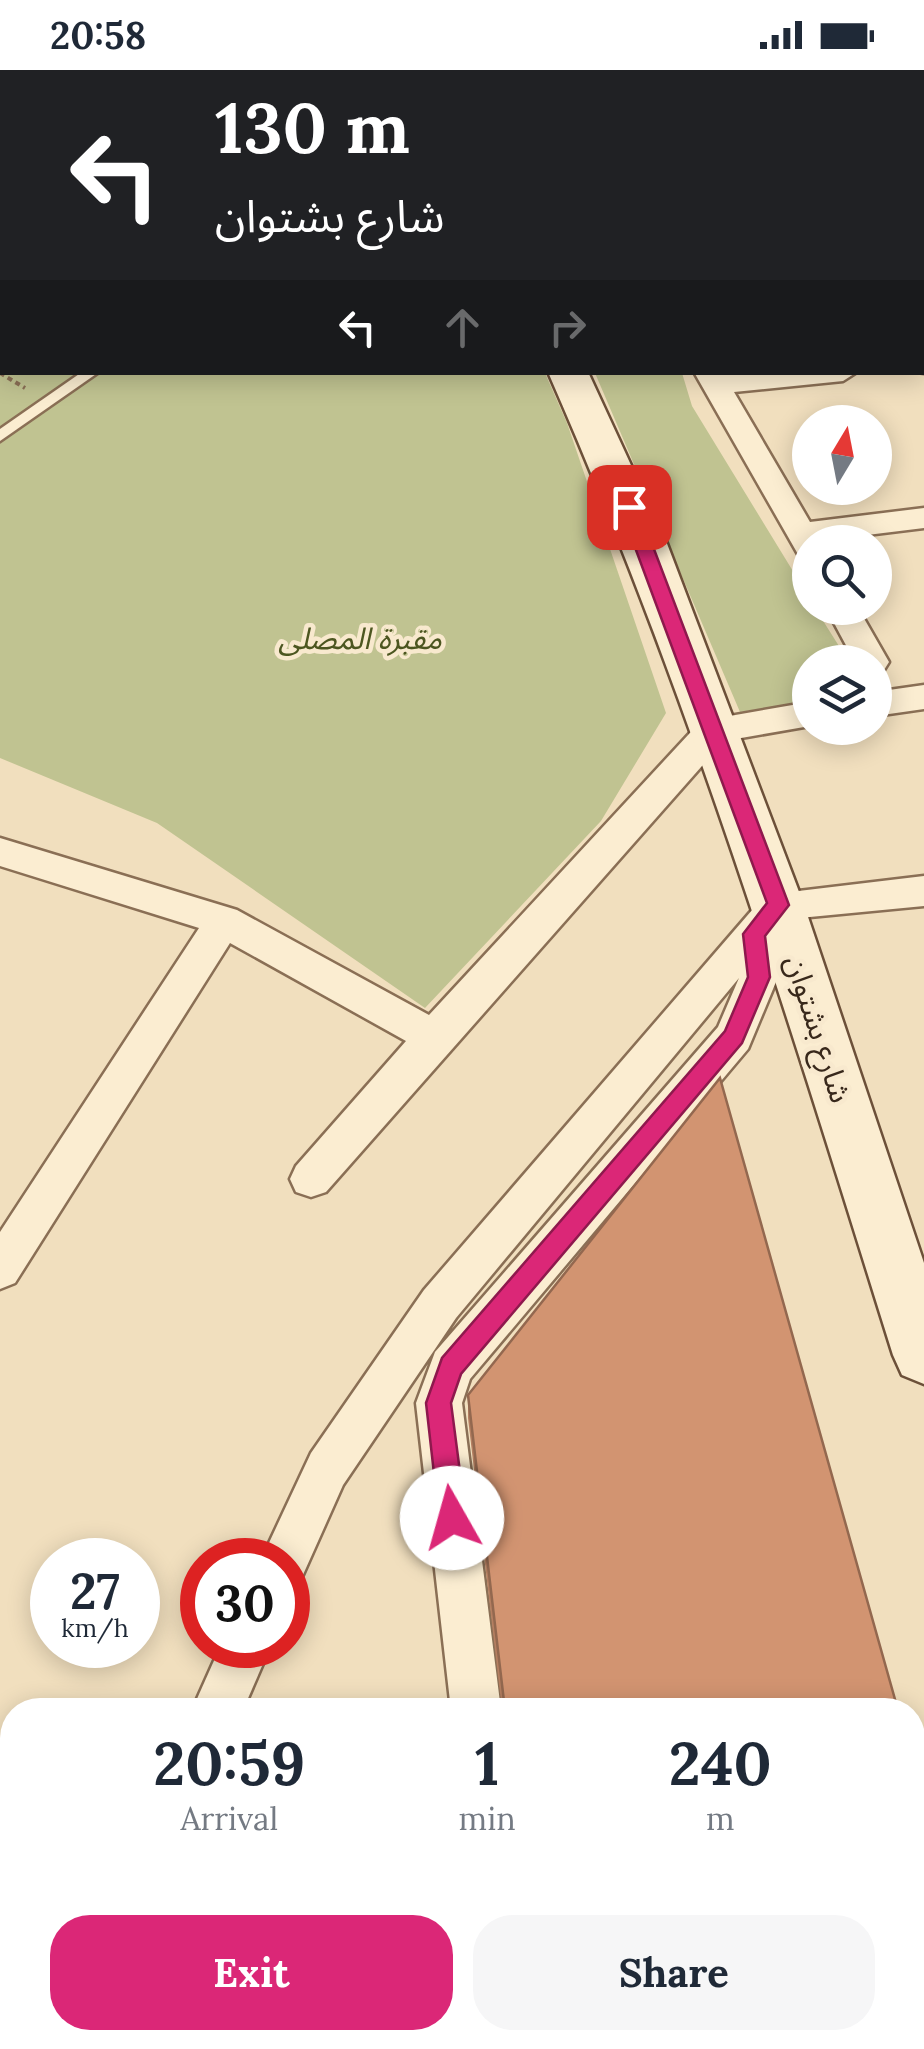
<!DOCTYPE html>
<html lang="en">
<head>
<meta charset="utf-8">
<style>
  :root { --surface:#fff; --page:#f6f6f7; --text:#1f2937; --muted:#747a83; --accent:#db2777 }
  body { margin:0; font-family:Lora,"Noto Sans Arabic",serif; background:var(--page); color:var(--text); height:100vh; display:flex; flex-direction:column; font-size:38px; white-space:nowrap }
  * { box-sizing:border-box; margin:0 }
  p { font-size:32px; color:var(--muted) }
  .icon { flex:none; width:55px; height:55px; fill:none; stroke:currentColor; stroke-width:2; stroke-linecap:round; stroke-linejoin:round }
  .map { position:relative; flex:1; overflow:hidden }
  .details { position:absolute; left:0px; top:1628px; width:925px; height:352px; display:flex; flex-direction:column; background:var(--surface); border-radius:40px 40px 0 0; box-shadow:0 5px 25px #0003 }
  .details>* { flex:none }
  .top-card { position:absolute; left:0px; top:0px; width:925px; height:305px; box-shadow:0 5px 25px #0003; background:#202124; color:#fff; overflow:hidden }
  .needle { width:65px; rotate:10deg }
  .tools { position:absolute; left:792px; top:335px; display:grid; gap:20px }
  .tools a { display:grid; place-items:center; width:100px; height:100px; border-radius:50%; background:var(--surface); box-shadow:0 5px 25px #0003; font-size:50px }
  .speed { position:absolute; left:30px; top:1468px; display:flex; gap:20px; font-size:50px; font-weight:700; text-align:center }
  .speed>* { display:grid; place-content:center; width:130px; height:130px; border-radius:50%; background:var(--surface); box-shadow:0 5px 25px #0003; line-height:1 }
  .speed small { font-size:25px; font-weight:400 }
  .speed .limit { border:15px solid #d22; background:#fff; color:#111 }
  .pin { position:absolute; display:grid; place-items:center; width:85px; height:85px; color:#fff; margin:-42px; border-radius:20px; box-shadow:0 5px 15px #0006 }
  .me { position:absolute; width:110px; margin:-55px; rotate:353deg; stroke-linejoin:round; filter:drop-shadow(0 0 8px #0008) }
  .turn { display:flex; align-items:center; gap:35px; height:210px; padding:0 50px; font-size:45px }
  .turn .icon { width:130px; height:130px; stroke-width:2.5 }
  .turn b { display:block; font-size:70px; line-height:85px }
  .lanes { display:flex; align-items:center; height:95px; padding:0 50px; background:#0003; justify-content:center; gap:50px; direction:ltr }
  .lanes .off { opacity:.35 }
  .eta { display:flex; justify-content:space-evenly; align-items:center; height:170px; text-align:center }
  .eta b { font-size:60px; font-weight:800; line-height:70px }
  .primary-button { display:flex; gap:20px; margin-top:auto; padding:20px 50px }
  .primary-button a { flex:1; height:115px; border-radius:40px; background:var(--accent); color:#fff; font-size:40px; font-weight:800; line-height:115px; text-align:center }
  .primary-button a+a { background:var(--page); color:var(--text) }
  .status { display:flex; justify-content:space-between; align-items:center; height:70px; padding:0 50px; background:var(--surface); direction:ltr }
  .status svg { height:28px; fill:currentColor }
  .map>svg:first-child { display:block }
  .cemetery { fill:#c0c391 }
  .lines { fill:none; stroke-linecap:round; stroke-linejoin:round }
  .lane-casing { stroke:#8a6f55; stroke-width:5 }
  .street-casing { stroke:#8a6f55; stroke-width:5 }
  .secondary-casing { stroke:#6c5039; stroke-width:5 }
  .path { stroke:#8a6f55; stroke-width:4; stroke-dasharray:5 4; stroke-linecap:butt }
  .lane { fill:#fbedd1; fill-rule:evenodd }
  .street { fill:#fbedd1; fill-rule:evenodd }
  .secondary { fill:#fbedd1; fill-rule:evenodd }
  .wall { fill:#b57f61 }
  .building { fill:#d29471; stroke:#93684f; stroke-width:2.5 }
  .route { fill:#db2777; stroke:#8e194d; stroke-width:2.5 }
  .labels { text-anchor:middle; stroke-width:9; stroke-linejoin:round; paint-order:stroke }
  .park-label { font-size:30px; font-style:italic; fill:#4c5620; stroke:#f8e9ce }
  .street-label { font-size:30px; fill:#38281b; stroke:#f8e9ce }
</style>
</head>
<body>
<div class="status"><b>20:58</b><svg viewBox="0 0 49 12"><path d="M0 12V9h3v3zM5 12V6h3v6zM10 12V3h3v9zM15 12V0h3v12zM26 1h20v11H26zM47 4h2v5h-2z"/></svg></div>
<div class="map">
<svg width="924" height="1979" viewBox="0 0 924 1979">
  <rect width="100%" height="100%" fill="#f1dfbe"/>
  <g class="cemetery">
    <path d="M 0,0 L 412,0 L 2,2 L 2,302 L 545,303 L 567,353 L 666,643 L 601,751 L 425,938 L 157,753 L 0,688 Z"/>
    <path d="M 595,303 L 682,303 L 692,336 L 810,529 L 810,538 L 815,538 L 849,592 L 810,592 L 810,631 L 740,642 Z"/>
  </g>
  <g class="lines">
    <defs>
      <path id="lane" d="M 82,302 L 99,302 L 0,371 L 0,359 Z"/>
      <g id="street">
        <rect x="623" y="0" width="24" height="2"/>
        <rect x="745" y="0" width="24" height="2"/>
        <rect x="922" y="157" width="2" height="16"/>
        <path d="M 924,285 L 924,303 L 917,302 L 922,302 Z"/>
        <path d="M 694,302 L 857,302 L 843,311 L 734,322 L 810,452 L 924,438 L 924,458 L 810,472 L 810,490 L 799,486 Z"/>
        <path d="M 826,538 L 858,538 L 889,592 L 884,600 L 875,603 L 875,592 L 855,592 Z"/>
        <path d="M 924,615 L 924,639 L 875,646 L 875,622 Z"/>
        <path d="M 810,632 L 810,656 L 724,671 L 326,1122 L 311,1127 L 296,1122 L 290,1109 L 296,1096 L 406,971 L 230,873 L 15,1213 L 0,1219 L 0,1162 L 199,858 L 0,796 L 0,768 L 237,840 L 429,945 L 701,651 Z"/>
        <path d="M 924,806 L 924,836 L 789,849 L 773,867 L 778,907 L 748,979 L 470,1309 L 462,1333 L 501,1640 L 451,1640 L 416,1333 L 435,1282 L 718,957 L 739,908 L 456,1248 L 343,1415 L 302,1507 L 288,1513 L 288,1490 L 261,1490 L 311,1383 L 424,1220 L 765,825 Z"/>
        <path d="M 221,1575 L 271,1575 L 243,1640 L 192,1640 Z"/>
        <path d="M 924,1860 L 924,1914 L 912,1917 L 912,1863 Z"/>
        <path d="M 12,1946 L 12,1968 L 54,1968 L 49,1979 L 0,1979 L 0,1955 Z"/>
        <path d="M 487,1968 L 543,1968 L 545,1979 L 489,1979 Z"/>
      </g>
      <g id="secondary">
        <path d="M 414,0 L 448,0 L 449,2 L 416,2 Z"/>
        <path d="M 548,302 L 588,302 L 666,471 L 804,835 L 924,1193 L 924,1314 L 902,1305 L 893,1285 C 789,952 689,622 548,302 Z"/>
      </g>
    </defs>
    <use href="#lane" class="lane-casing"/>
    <use href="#street" class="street-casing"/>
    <use href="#secondary" class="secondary-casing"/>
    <path class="path" d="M 0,303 L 25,318"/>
    <use href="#lane" class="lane"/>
    <use href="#street" class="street"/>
    <use href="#secondary" class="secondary"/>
  </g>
  <g class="wall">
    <path d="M 468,1325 L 898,1640 L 502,1640 L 468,1348 Z"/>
    <path d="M 912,1690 L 924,1731 L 924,1768 L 912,1774 Z"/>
  </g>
  <g class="building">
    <path d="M 720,1008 L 898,1640 L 505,1640 L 468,1325 Z"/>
    <path d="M 912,1690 L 924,1731 L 924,1765 L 912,1766 Z"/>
    <path d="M 924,1916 L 924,1979 L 591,1979 L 651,1968 L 912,1968 L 912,1918 Z"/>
  </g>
  <path class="route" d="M 629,431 L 638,437 L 789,835 L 765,866 L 770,907 L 742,973 L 461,1304 L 451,1333 L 466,1448 L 462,1458 L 452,1462 L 443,1458 L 439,1448 L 426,1333 L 442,1288 L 725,961 L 748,907 L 743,864 L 767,833 L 620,437 Z"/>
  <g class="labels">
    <g class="park-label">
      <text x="360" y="579">مقبرة المصلى</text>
    </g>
    <g class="street-label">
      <text transform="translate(818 959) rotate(72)" y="10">شارع بشتوان</text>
    </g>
  </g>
</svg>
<div class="tools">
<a><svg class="needle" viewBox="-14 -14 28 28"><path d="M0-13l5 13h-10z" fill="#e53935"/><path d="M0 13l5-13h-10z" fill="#747a83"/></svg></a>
<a><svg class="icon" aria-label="search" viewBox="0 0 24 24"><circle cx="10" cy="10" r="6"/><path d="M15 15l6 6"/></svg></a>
<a><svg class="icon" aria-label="layers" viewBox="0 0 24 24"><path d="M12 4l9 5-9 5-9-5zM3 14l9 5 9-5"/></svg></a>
</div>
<div class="speed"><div>27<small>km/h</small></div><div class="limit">30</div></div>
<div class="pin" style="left:629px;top:437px;background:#d93025"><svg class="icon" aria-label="arrive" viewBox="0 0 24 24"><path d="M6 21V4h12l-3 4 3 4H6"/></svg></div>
<svg class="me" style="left:452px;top:1448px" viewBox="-20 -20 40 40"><circle r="19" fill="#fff"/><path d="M0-13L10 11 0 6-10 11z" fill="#db2777"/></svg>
<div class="top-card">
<div class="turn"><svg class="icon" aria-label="left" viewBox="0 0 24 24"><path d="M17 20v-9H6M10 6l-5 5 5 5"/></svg><div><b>130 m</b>شارع بشتوان</div></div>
<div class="lanes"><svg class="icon" aria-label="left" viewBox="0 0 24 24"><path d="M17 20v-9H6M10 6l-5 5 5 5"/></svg><svg class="icon off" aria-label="ahead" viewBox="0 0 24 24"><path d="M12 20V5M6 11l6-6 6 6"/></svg><svg class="icon off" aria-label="right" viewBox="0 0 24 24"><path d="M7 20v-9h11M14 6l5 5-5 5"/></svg></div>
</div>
<section class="details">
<div class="eta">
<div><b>20:59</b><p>Arrival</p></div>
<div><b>1</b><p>min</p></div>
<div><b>240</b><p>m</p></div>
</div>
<div class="primary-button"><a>Exit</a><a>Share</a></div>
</section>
</div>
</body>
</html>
